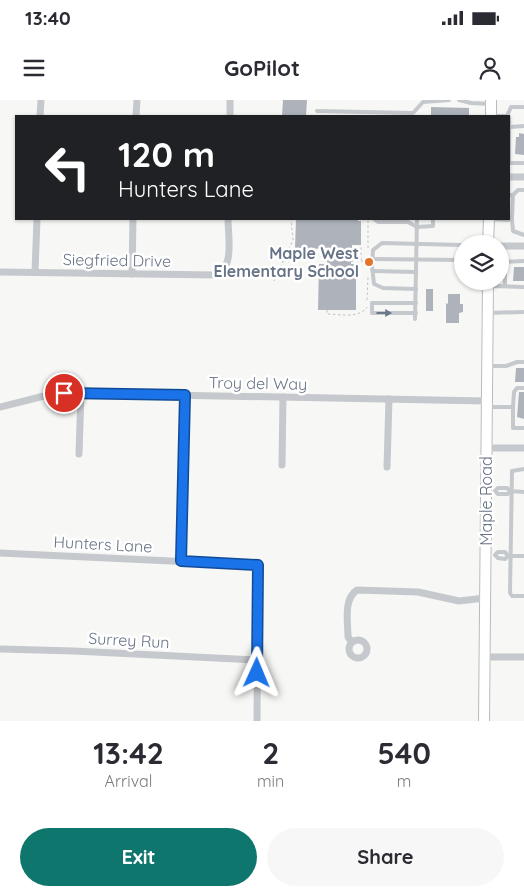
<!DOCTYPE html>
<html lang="en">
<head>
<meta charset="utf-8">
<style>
  :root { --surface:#fff; --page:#f7f7f7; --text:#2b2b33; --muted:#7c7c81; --accent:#0f766e }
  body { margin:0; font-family:Quicksand,sans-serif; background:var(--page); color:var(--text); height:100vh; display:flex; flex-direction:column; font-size:19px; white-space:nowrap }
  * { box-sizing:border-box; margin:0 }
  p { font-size:16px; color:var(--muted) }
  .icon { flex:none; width:28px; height:28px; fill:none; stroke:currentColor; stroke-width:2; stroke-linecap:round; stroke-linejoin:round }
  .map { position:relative; height:621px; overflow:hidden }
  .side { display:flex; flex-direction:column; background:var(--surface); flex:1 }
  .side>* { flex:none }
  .guide { position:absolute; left:15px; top:15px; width:495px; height:105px; border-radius:0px; box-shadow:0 1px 4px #0004; background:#202124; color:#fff; overflow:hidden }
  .fabs { position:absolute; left:454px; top:135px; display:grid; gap:10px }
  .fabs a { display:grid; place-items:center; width:55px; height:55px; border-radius:50%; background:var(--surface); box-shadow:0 1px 4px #0004; font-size:25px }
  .pin { position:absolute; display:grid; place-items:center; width:42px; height:42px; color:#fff; margin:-21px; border:2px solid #fff; border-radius:50%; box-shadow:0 1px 5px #0007 }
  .me { position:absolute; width:55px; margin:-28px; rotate:1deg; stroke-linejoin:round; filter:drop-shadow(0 0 4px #0008) }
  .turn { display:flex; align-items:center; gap:18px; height:105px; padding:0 20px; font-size:22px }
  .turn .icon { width:65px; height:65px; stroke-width:2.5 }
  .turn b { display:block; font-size:35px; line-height:42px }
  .eta { display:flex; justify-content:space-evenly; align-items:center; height:85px; text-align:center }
  .eta b { font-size:30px; font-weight:700; line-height:35px }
  .primary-button { display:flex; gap:10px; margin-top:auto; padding:10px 20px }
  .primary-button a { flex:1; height:58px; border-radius:30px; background:var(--accent); color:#fff; font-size:20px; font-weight:700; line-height:58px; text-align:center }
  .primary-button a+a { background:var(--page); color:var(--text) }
  .status { display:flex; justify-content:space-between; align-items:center; height:35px; padding:0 25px; background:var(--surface); direction:ltr }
  .status svg { height:14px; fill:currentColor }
  header { display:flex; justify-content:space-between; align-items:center; height:65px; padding:0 20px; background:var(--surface); font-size:22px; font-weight:700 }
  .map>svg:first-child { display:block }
  .building { fill:#aeb3bb }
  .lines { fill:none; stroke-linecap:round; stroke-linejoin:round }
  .secondary-casing { stroke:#b8bbc1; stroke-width:12 }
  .path { stroke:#bfc0c3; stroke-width:1; stroke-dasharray:2.5 2.5; stroke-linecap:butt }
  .lane { stroke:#c5c8cc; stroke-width:4 }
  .street { stroke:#c5c8cc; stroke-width:7 }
  .secondary { stroke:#fff; stroke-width:10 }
  .oneway { fill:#6c778a }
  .route-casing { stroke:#114b97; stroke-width:12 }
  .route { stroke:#1a73e8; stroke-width:9 }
  .poi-dot { fill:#e2742b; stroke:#fff; stroke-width:2 }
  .labels { text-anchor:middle; stroke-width:5; stroke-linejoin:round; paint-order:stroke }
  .poi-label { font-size:16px; font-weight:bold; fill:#677386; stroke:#fff; text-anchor:end }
  .street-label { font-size:16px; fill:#677386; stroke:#fff }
</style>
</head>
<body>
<div class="status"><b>13:40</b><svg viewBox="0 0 49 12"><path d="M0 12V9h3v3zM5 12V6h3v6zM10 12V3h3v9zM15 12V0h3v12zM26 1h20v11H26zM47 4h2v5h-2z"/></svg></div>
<header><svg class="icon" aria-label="menu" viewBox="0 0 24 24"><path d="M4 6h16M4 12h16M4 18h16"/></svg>GoPilot<svg class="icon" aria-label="person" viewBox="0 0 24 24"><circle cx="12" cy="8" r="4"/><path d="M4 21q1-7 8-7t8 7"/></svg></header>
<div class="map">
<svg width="524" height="621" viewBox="0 0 524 621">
  <rect width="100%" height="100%" fill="#f7f8f5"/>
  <g class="building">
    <path d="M 283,0 L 307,0 L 306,16 L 282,16 Z"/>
    <path d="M 431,7 L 469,8 L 469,16 L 431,16 Z"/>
    <path d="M 519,33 L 524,34 L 524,55 L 515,54 L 516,37 L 519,37 Z"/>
    <path d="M 296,119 L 358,119 L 358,121 L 361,121 L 361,145 L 352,145 L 351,164 L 356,164 L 356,210 L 318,210 L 319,164 L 327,164 L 327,149 L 295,148 Z"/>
    <path d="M 514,167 L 524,167 L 524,181 L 513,181 Z"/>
    <rect x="426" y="189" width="7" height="22"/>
    <path d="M 448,194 L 460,194 L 460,204 L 463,204 L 463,212 L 459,213 L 459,223 L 446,223 L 446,203 L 448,204 Z"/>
    <path d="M 516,268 L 524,268 L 524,282 L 515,282 Z"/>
    <path d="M 519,292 L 524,292 L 524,319 L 517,317 Z"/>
  </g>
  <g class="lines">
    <defs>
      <g id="secondary">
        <path d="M 491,16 L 491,0"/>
        <path d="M 488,144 L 489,119"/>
        <path d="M 484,621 L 488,181"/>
      </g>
    </defs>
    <use href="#secondary" class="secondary-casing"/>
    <g class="path">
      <path d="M 368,148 L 368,119"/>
      <path d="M 361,160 L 361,145"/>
      <path d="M 351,161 L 367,161"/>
      <path d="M 274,181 L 293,140 L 291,119"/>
      <path d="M 367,200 L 368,177"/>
      <path d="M 327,210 L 327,214 C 340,214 359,219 367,207"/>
    </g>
    <g class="lane">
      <path d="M 459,0 L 471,3 L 491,4"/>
      <path d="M 317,11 L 413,13 L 423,2 L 449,0"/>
      <path d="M 493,16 L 507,16"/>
      <path d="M 507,16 L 511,7 L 524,7"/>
      <path d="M 509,17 L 509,63"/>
      <path d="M 510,27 L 524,26"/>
      <path d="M 509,63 L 524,63"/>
      <path d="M 509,95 L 513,95 L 512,120"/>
      <path d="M 513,95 L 518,90 L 524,90"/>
      <path d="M 374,119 L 378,122 L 408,122 L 417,127 L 433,126 L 433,119"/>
      <path d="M 491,119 L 512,120 L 513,131 L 524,135"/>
      <path d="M 373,159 L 462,160"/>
      <path d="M 505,161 L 505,186"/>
      <path d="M 500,162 L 524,161"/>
      <path d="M 373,171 L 416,172"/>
      <path d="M 490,186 L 524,187"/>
      <path d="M 416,189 L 383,188 L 374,184 L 372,166 L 373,150 L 382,143 L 462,145"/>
      <path d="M 416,213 L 372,213 L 372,203 L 416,203"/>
      <path d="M 487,213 L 523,212"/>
      <path d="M 415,219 L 417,119"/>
      <path d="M 489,266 L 506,266 L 517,262 L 524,262"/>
      <path d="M 489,307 L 513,307 L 513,328 L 524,328"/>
      <path d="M 513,307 L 514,292 L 517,288 L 524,288"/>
      <path d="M 524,369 L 512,371 L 510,493 L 512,496 L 524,496"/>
      <path d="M 510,391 L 508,394 L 498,394 L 495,391 L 498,388 L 507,388 L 510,391 L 524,392"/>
      <path d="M 508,456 L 505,452 L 498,452 L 495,455 L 498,458 L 505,459 L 508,456 L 524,456"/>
    </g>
    <g class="street">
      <path d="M 40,16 L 41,0"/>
      <path d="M 136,16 L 137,0"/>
      <path d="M 230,16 L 230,0"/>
      <path d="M 509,77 L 524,77"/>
      <path d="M 500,146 L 524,146"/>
      <path d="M 0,172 L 215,175 C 235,170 228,135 228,119"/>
      <path d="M 35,172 L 37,119"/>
      <path d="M 132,174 L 133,119"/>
      <path d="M 0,307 L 52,294 L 64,293 L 486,301"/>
      <path d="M 486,348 L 524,348"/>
      <path d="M 79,354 L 81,293"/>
      <path d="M 282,365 L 283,297"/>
      <path d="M 387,367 L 389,299"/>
      <path d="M 0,453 L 258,465 L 257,621"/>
      <path d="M 181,461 L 185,295"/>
      <circle cx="358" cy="549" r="9"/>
      <path d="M 352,542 L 348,537 C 348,523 343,499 357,490 L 418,492 L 459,501 L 485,498"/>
      <path d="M 0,549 L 74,551 L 257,560"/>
      <path d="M 484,557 L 524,557"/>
    </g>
    <use href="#secondary" class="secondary"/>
  </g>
  <defs><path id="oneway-solid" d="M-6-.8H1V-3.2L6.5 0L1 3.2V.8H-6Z" transform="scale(1.25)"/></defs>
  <use class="oneway" href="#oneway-solid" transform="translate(384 213)"/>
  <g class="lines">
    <defs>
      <path id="route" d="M 64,293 L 185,295 L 181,461 L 258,465 L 257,573"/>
    </defs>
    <use href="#route" class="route-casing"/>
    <use href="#route" class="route"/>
  </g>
  <circle class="poi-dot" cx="369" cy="162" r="5"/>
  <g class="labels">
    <g class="poi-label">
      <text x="359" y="159">Maple West<tspan x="359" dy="18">Elementary School</tspan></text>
    </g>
    <g class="street-label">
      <text transform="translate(117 160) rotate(1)" y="6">Siegfried Drive</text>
      <text transform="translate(258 283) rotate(1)" y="6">Troy del Way</text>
      <text transform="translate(486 401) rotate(-90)" y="6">Maple Road</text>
      <text transform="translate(103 444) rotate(3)" y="6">Hunters Lane</text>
      <text transform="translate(129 540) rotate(3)" y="6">Surrey Run</text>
    </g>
  </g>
</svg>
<div class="fabs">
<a><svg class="icon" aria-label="layers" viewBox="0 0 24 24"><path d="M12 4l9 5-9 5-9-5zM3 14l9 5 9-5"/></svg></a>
</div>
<div class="pin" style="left:64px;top:293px;background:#d93025"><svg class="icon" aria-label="arrive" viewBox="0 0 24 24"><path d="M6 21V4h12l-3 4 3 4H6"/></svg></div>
<svg class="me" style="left:257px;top:573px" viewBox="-20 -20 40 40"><path d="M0-17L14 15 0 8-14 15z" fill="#1a73e8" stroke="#fff" stroke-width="4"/></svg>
<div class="guide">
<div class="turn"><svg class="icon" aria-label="left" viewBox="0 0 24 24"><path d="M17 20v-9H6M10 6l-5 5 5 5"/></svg><div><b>120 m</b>Hunters Lane</div></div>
</div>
</div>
<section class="side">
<div class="eta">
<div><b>13:42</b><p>Arrival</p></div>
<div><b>2</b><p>min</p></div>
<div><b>540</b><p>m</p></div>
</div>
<div class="primary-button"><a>Exit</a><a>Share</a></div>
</section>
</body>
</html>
